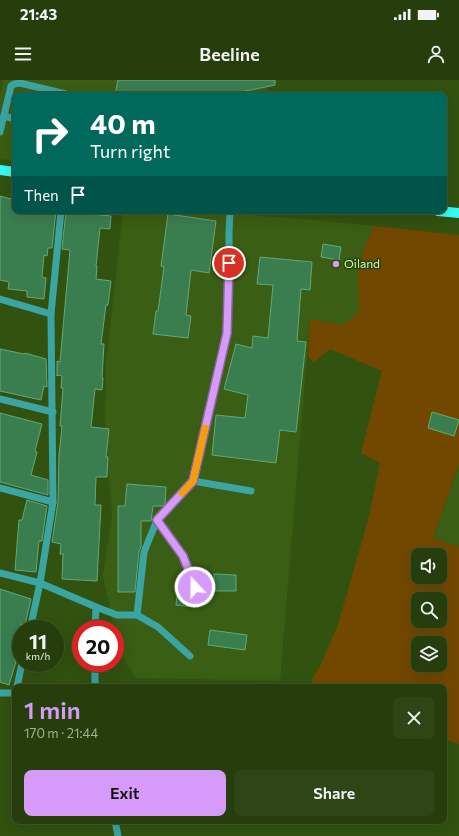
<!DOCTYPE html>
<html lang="en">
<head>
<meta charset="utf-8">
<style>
  :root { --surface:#263e0c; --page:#2e4515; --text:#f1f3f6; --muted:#a4ae9d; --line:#42572d; --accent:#d69bf9 }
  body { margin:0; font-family:Commissioner,sans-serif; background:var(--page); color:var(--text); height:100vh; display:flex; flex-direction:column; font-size:15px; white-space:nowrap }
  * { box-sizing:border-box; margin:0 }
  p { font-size:13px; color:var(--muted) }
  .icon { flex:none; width:22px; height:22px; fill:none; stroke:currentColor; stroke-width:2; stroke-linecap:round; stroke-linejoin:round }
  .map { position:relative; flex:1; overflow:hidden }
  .panel { position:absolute; left:12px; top:604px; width:435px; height:140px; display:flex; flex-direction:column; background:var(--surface); border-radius:8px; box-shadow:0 4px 16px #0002,0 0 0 1px var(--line) }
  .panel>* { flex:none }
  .hud { position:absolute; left:12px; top:12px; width:435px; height:122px; border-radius:8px; box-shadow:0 4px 16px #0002,0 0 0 1px var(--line); background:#00695c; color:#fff; overflow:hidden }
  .controls { position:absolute; left:411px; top:468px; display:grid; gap:8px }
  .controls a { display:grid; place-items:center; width:36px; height:36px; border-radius:8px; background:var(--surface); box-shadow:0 4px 16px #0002,0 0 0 1px var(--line); font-size:20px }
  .speed { position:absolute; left:12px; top:540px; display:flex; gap:8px; font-size:20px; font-weight:700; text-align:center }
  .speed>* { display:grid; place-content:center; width:52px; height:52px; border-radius:50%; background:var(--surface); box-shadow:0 4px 16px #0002,0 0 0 1px var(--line); line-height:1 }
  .speed small { font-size:10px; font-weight:400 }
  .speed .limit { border:6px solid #d22; background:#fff; color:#111 }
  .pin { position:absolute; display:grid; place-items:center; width:34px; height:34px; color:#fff; margin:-17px; border:2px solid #fff; border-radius:50%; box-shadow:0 1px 4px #0007 }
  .me { position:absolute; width:44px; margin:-22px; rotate:339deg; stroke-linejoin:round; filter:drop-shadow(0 0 3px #0008) }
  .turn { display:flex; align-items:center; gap:14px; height:84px; padding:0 12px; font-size:18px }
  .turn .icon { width:52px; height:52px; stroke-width:2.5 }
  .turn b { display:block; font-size:28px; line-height:34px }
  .then { display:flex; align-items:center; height:38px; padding:0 12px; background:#0003; gap:8px; font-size:15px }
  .round { display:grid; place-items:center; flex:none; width:42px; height:42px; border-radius:8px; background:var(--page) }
  .head { display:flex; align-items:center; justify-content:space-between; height:68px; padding:0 12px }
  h1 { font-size:24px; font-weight:600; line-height:30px; color:var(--accent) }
  .button { display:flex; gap:8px; margin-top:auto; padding:8px 12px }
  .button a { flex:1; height:46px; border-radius:8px; background:var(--accent); color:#111; font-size:16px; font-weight:600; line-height:46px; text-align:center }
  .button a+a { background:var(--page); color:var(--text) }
  .status { display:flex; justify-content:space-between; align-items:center; height:28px; padding:0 20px; background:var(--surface); direction:ltr }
  .status svg { height:11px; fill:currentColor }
  header { display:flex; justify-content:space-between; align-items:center; height:52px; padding:0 12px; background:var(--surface); font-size:18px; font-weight:600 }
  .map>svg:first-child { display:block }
  .built { fill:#3a5e13 }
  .green { fill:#724800; fill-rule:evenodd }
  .building { fill:#3a7e50; stroke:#64a878 }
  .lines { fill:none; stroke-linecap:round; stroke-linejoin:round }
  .minor { stroke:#3aa5a2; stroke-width:7 }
  .major { stroke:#37faf5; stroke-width:10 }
  .route-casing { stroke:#8b65a2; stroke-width:10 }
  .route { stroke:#d69bf9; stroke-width:7 }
  .slow { stroke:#f59e0b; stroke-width:7 }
  .poi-dot { fill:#d69bf9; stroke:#274701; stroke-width:1.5 }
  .labels { text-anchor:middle; stroke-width:3; stroke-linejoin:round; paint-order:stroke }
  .poi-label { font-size:12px; fill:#dcf0ce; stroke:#274701; text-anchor:start }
</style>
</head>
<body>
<div class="status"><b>21:43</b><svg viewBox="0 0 49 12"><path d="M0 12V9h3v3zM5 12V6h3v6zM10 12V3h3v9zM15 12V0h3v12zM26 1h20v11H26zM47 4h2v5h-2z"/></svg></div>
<header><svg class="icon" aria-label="menu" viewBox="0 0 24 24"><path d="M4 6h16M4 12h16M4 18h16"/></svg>Beeline<svg class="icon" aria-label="person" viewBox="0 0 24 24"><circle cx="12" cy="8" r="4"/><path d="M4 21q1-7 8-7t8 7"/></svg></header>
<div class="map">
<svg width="459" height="756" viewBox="0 0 459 756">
  <rect width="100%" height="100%" fill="#325210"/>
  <g class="built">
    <path d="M 3,0 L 267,0 L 268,15 L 15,15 L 15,81 L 0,79 L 0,15 Z"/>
    <path d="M 123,131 L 197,131 L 313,140 L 374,146 L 363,171 L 358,197 L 359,232 L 343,245 L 310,239 L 280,601 L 136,598 L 119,573 L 115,549 L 114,549 L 103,495 L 112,435 L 105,342 L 106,284 Z"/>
    <path d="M 459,383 L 459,467 L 433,458 Z"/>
  </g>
  <path class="green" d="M 374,146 L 459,155 L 459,383 L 433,458 L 459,467 L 459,664 L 444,659 L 444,607 L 319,607 L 311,601 L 321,584 L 338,545 L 370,433 L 380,383 L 361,373 L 382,291 L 330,269 L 314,282 L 308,276 L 310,239 L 343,245 L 359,232 L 358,197 L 363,171 ZM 418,475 L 440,475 L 440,497 L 418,497 ZM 418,519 L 440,519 L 440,541 L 418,541 ZM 418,563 L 440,563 L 440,585 L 418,585 Z"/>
  <g class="building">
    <path d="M 118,0 L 275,0 L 275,5 L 226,15 L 115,15 Z"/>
    <path d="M 0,116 L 15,120 L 15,131 L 56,131 L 52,168 L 48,168 L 47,176 L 44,175 L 42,197 L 46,198 L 44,219 L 27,217 L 27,211 L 8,209 L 9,202 L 0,200 Z"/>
    <path d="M 66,131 L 90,131 L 90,134 L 111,136 L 110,149 L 100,148 L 96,186 L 97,186 L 96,199 L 111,201 L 108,225 L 106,225 L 101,264 L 104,264 L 102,298 L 103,298 L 102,310 L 95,309 L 91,347 L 109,349 L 106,377 L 108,377 L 107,397 L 96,397 L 95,425 L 101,425 L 97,501 L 62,499 L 63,474 L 60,474 L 61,464 L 52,462 L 58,422 L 59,375 L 62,346 L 60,346 L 63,308 L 61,308 L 62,296 L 57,295 L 57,296 L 57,281 L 60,282 L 70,170 L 62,169 Z"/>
    <path d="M 168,134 L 216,141 L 209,193 L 191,190 L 186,235 L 191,236 L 188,258 L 153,254 L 156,231 L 158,231 L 164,187 L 161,186 Z"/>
    <path d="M 323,164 L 341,167 L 339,180 L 321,177 Z"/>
    <path d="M 260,177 L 312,182 L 310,210 L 301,209 L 297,261 L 306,262 L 296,352 L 280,350 L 276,383 L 212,375 L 216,335 L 245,338 L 248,315 L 224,309 L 236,264 L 252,268 L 253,256 L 268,258 L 273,205 L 257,204 Z"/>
    <path d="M 0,269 L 24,274 L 25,273 L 46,279 L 47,307 L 44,306 L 41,320 L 0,311 Z"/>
    <path d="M 432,332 L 459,340 L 454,356 L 428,348 Z"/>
    <path d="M 0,333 L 42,344 L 35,371 L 37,372 L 31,395 L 48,400 L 48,415 L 0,402 Z"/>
    <path d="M 127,404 L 166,407 L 165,424 L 163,426 L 153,426 L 151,441 L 141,441 L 141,467 L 139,471 L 135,512 L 118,512 L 118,426 L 125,426 Z"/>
    <path d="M 27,420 L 47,426 L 42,461 L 39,461 L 36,492 L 15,490 L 19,440 L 22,440 Z"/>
    <path d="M 214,494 L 236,495 L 236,511 L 214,511 Z"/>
    <path d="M 178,506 L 190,507 L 192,511 L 196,512 L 194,527 L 176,525 Z"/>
    <path d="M 0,509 L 31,519 L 25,545 L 21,544 L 21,558 L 15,581 L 16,582 L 9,605 L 0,602 Z"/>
    <path d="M 210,550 L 247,555 L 245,570 L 208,565 Z"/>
  </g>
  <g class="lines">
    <g class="minor">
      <path d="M 4,36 L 15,39"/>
      <path d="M 0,52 L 11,6 L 14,4 L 20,3 L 70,15"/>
      <path d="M 0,219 L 51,234"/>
      <path d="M 0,319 L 53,332"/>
      <path d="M 193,401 L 251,411"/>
      <path d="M 0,408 L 53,422"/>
      <path d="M 157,440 L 183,476 L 195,507"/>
      <path d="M 0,493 L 40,503 L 96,527 L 95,549"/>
      <path d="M 96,527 L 117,535 L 137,535 L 158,547 L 190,576"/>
      <path d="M 137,535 L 144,472 L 157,440 L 193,401 L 227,253 L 229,198 L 229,153 L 230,131"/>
      <path d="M 30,549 L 40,503 L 53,422 L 51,234 L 61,131"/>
      <path d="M 17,607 L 22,583"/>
      <path d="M 95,607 L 95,583"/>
      <path d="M 0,613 L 15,613"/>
      <path d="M 115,741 L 118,756"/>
    </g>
    <g class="major">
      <path d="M 0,90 L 15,92"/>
      <path d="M 438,131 L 459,133"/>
    </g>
  </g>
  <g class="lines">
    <defs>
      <path id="route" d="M 195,507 L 183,476 L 157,440 L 193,401 L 227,253 L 229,183"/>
    </defs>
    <use href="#route" class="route-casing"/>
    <use href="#route" class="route"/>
    <path class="slow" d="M 182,413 L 193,401 L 205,348"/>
  </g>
  <circle class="poi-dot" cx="336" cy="184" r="4"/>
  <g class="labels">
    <g class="poi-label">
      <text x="344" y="188">Oiland</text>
    </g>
  </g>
</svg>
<div class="controls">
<a><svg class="icon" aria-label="sound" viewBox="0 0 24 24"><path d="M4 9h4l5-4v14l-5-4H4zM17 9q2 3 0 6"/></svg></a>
<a><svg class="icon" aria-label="search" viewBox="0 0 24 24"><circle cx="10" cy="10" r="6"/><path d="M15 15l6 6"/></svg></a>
<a><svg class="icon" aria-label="layers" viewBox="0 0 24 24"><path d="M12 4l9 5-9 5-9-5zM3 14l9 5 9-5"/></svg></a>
</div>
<div class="speed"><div>11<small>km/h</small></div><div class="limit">20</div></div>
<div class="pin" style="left:229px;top:183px;background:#d93025"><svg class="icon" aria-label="arrive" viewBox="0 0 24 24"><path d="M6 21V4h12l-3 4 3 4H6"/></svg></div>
<svg class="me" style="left:195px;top:507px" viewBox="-20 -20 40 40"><circle r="17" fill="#d69bf9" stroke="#fff" stroke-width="3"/><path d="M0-11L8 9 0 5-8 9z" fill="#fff"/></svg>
<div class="hud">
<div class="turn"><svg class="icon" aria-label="right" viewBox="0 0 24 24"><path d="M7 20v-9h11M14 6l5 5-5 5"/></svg><div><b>40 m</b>Turn right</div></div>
<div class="then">Then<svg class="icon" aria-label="arrive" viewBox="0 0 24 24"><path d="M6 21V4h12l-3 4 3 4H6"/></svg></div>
</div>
<section class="panel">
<div class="head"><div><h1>1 min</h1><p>170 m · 21:44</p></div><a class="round"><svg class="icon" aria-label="close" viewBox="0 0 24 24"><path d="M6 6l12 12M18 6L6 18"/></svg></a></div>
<div class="button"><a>Exit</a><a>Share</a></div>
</section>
</div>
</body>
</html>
